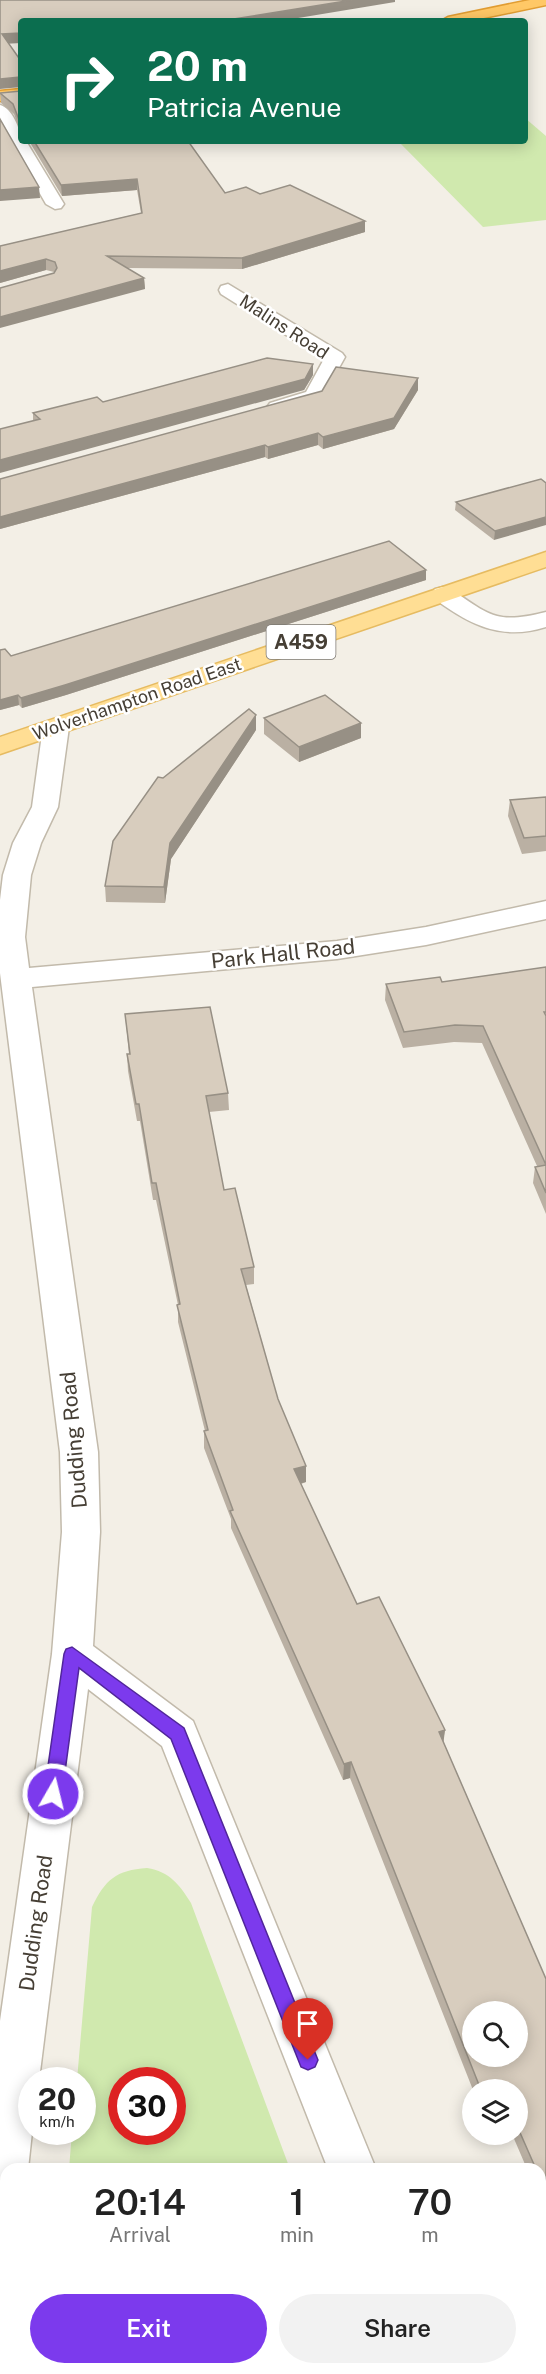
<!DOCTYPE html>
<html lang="en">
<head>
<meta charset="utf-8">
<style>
  :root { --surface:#fff; --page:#f2f2f2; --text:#222; --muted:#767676; --accent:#7c3aed }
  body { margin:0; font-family:"Public Sans",sans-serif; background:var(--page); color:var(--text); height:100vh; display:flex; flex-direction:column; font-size:22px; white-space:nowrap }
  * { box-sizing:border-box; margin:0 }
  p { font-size:20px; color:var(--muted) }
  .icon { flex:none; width:33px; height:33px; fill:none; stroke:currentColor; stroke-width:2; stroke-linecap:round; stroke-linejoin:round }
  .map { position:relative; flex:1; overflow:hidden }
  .side { position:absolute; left:0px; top:2163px; width:546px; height:212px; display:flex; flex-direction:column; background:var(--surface); border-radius:18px 18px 0 0; box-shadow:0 3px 15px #0003 }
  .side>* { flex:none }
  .top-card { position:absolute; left:18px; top:18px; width:510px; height:126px; border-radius:6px; box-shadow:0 3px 15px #0003; background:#0b6e4f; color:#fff; overflow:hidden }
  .tools { position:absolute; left:462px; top:2001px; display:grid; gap:12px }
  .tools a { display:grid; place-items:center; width:66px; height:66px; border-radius:50%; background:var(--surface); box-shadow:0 3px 15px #0003; font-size:30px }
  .speed { position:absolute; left:18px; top:2067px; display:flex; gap:12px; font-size:30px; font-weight:700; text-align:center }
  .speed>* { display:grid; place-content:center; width:78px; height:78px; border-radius:50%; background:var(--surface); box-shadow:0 3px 15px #0003; line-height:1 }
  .speed small { font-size:15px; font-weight:400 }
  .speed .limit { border:9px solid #d22; background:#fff; color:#111 }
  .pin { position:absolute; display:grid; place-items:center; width:51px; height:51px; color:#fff; margin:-62px -26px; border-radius:50% 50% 50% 0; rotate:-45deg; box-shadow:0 0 6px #0007 }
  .pin .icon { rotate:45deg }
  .me { position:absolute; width:66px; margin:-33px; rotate:8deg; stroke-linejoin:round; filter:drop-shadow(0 0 4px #0008) }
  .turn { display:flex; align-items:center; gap:21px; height:126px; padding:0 30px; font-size:27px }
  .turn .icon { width:78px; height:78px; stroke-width:2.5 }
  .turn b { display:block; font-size:42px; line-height:51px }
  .eta { display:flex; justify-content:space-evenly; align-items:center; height:102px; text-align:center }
  .eta b { font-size:36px; font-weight:600; line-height:42px }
  .action { display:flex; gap:12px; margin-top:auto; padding:12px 30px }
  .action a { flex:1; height:69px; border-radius:36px; background:var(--accent); color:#fff; font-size:24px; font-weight:600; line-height:69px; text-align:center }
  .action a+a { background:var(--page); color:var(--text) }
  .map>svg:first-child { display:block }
  .green { fill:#d0e9ae; fill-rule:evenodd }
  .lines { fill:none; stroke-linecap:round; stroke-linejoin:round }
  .street-casing { stroke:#c2baab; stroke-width:3 }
  .primary-casing { stroke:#e6bb61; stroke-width:3 }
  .highway-casing { stroke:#e19d33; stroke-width:3 }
  .street { fill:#fff; fill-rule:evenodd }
  .primary { fill:#ffde94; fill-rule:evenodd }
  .highway { fill:#ffc866; fill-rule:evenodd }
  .wall { fill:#bab0a3 }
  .shaded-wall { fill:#979085 }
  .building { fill:#d8cdbe; stroke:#979085; stroke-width:1.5; fill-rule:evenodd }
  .route { fill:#7c3aed; stroke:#51269a; stroke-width:1.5 }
  .labels { text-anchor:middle; stroke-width:5; stroke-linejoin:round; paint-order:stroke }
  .far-street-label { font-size:18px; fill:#463f35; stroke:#fff }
  .shield { fill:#fff; stroke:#7e7972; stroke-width:1.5 }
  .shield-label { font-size:20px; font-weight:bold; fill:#463f35 }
  .street-label { font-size:21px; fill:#463f35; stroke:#fff }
</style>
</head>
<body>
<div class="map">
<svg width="546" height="2374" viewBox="0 0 546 2374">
  <rect width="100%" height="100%" fill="#f3efe6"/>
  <g class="green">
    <path d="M 525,118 L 546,136 L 546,220 L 483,227 L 398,141 L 525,141 Z"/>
    <path d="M 147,1868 C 170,1872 179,1884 191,1903 L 290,2169 L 69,2169 L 72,2132 L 82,2132 L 82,2080 L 77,2080 L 92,1907 C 105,1880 116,1870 147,1868 ZM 122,2080 L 172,2080 L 172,2132 L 122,2132 Z"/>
    <path d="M 51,2368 L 364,2368 L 366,2374 L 50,2374 Z"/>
  </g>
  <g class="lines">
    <defs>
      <g id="street">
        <path d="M 0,105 C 12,108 21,130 21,141 L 26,141 L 64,204 L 61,208 L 55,209 L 46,204 L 0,124 Z"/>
        <path d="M 228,284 L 342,353 L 345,357 L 321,400 L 277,413 L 270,411 L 267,407 L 270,403 L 306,392 L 324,359 L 221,294 L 219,290 L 221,286 Z"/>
        <path d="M 443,587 L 451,589 C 491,617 498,624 546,612 L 546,627 C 502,641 470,625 435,599 L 431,594 L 435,589 Z"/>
        <path d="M 56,719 L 65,722 L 69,727 L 58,807 L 41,843 L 31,875 L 25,937 L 29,968 L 337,941 L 426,927 L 546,901 L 546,919 L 426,945 L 337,959 L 32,987 L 98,1452 L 100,1532 L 93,1646 L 193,1721 L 376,2169 L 328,2169 L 162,1746 L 88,1689 L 39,2080 L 32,2080 L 32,2132 L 28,2169 L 6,2169 L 6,2217 L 0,2220 L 0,2021 L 52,1654 L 62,1532 L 60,1452 L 0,973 L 0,900 L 3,875 L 13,843 L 32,807 L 43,727 L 47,722 Z"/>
        <path d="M 405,2368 L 457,2368 L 459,2374 L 407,2374 Z"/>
      </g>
      <path id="primary" d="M 546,552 L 546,567 L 0,754 L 0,737 Z"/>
      <g id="highway">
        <path d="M 530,0 L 546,0 L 546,5 L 469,21 L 441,21 L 448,17 Z"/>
        <path d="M 21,89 L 21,99 L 0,101 L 0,91 Z"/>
      </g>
    </defs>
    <use href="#street" class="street-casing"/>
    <use href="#primary" class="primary-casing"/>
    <use href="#highway" class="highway-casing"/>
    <use href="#street" class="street"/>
    <use href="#primary" class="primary"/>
    <use href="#highway" class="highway"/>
  </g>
  <g class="wall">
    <path d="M 21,91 L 21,133 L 14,114 L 1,103 L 0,93 Z"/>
    <path d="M 29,141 L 188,141 L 225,193 L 260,194 L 365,221 L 365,232 L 242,269 L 127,268 L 144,278 L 145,289 L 54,272 L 46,270 L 0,283 L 0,246 L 141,213 L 137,190 L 62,196 Z"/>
    <path d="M 313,375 L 304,390 L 33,421 L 33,413 L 103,402 Z"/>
    <path d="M 418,378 L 418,390 L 394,429 L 323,449 L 318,445 L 268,459 L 265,457 L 0,529 L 0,479 Z"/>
    <path d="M 541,479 L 494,540 L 455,510 L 456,502 Z"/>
    <path d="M 426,570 L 426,580 L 66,695 L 22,708 L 19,705 L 0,710 L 0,650 L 11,656 Z"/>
    <path d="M 264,718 L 361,723 L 361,738 L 299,762 L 264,734 Z"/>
    <path d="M 256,730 L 171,859 L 165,903 L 106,902 L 105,886 L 163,778 Z"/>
    <path d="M 546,797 L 546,851 L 522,854 L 508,816 L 510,800 Z"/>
    <path d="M 546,967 L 546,1214 L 533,1183 L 535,1167 L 537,1166 L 482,1043 L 454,1042 L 403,1048 L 385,1000 L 386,984 L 442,982 Z"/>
    <path d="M 125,1014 L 228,1093 L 229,1110 L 209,1112 L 224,1190 L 254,1267 L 254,1284 L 246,1285 L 278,1399 L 306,1482 L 301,1484 L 357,1604 L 445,1730 L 443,1741 L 546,1979 L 546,2213 L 540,2200 L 540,2169 L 527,2169 L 512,2134 L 518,2134 L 518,2090 L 473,2090 L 350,1778 L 343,1780 L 231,1528 L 231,1519 L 204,1448 L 204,1431 L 205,1431 L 178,1322 L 178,1305 L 156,1200 L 153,1200 L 140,1121 L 137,1121 L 128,1071 L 127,1054 L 129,1054 Z"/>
  </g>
  <g class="shaded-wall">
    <path d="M 352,0 L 395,0 L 395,2 L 280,21 L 221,21 Z"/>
    <path d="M 21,33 L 21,43 L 3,44 L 2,34 Z"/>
    <path d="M 20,77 L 21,87 L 0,89 L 0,79 Z"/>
    <path d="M 137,179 L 137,190 L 62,196 L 61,185 Z"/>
    <path d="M 39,187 L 40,198 L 0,201 L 0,190 Z"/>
    <path d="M 365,221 L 365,232 L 242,269 L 242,258 Z"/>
    <path d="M 46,259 L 46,270 L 0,283 L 0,271 Z"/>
    <path d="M 144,278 L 145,289 L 0,328 L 0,317 Z"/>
    <path d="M 313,364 L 313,375 L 304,390 L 0,473 L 0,460 Z"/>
    <path d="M 418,378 L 418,390 L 394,429 L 323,449 L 323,437 Z"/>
    <path d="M 318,433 L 318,445 L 268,459 L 268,447 Z"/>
    <path d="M 265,445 L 265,457 L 0,529 L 0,517 Z"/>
    <path d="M 546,517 L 546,525 L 494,540 L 495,531 Z"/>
    <path d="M 426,570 L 426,580 L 66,695 L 22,708 L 21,698 Z"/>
    <path d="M 18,695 L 19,705 L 0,710 L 0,700 Z"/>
    <path d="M 256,715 L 256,730 L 171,859 L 165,903 L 164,887 L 170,843 Z"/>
    <path d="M 361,723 L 361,738 L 299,762 L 299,747 Z"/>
    <path d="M 306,1466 L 306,1482 L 294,1485 L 294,1469 Z"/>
    <path d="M 445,1730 L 443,1746 L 439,1732 Z"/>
    <path d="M 351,1762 L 350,1778 L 343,1780 L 344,1764 Z"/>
  </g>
  <g class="building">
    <path d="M 0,0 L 352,0 L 221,21 L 21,21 L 21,33 L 2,34 L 21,61 L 21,78 L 20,77 L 0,79 Z"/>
    <path d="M 21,91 L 21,125 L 13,104 L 0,93 Z"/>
    <path d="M 0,119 L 39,187 L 0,190 Z"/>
    <path d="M 34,141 L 188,141 L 225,193 L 246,187 L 260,194 L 290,185 L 365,221 L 242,258 L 107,256 L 144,278 L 0,317 L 0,288 L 54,273 L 57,268 L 55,262 L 46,259 L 0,271 L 0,246 L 142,213 L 137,179 L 61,185 Z"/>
    <path d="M 267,358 L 313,364 L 305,379 L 0,460 L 0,429 L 40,419 L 33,413 L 97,397 L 103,402 Z"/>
    <path d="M 336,367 L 418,378 L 394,418 L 323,437 L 318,433 L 268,447 L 265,445 L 0,517 L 0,479 L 322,391 Z"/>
    <path d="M 541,479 L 546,483 L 546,517 L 495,531 L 456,502 Z"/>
    <path d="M 389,541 L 426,570 L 65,685 L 21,698 L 18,695 L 0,700 L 0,650 L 5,649 L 11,656 Z"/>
    <path d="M 325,695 L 361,723 L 299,747 L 264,718 Z"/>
    <path d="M 249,709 L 256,715 L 170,843 L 164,887 L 105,886 L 113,841 L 158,777 L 163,778 Z"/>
    <path d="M 546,797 L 546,836 L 524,838 L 510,800 Z"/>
    <path d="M 546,967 L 546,1012 L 544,1012 L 546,1016 L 546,1193 L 535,1167 L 546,1165 L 483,1026 L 455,1025 L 404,1032 L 386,984 L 440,977 L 442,982 Z"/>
    <path d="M 210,1007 L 228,1093 L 206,1096 L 224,1190 L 235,1188 L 254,1267 L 241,1269 L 278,1399 L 306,1466 L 294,1469 L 357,1604 L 379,1597 L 445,1730 L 439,1732 L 546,1979 L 546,2193 L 540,2179 L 540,2169 L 536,2169 L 518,2128 L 518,2090 L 501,2090 L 500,2088 L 494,2090 L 481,2090 L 351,1762 L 344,1764 L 230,1511 L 233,1510 L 204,1431 L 208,1430 L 177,1305 L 180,1304 L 156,1183 L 152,1183 L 139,1104 L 136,1104 L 127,1054 L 130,1054 L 125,1014 ZM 472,2012 L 518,2012 L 518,2056 L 472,2056 Z"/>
  </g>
  <path class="route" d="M 72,1647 L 184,1728 L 318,2060 L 315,2067 L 308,2070 L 301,2067 L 171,1739 L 79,1668 L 62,1794 L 59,1800 L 53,1803 L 47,1800 L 44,1794 L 64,1654 L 66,1649 Z"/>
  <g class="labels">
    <g class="far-street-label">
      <text transform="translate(284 327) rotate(33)" y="6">Malins Road</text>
      <text transform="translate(137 699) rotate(-19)" y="6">Wolverhampton Road East</text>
    </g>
    <rect class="shield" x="266.5" y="625" width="69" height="34" rx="4.5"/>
    <g class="shield-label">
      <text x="301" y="649">A459</text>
    </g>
    <g class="street-label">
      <text transform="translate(283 954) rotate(-6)" y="7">Park Hall Road</text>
      <text transform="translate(74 1440) rotate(-95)" y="7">Dudding Road</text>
      <text transform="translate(36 1923) rotate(-82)" y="7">Dudding Road</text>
    </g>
  </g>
</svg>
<div class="tools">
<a><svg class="icon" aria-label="search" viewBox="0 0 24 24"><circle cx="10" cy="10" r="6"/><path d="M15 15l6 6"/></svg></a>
<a><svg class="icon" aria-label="layers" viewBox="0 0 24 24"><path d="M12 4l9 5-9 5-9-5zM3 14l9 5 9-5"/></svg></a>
</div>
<div class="speed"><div>20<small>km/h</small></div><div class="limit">30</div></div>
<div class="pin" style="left:308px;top:2060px;background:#d93025"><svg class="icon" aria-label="arrive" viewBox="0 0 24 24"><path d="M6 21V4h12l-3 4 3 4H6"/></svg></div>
<svg class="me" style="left:53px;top:1794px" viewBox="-20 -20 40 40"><circle r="17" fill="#7c3aed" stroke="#fff" stroke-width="3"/><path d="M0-11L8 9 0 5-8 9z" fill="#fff"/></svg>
<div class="top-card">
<div class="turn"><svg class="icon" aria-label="right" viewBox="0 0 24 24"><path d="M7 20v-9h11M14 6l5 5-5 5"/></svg><div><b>20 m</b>Patricia Avenue</div></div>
</div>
<section class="side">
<div class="eta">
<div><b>20:14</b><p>Arrival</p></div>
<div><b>1</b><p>min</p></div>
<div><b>70</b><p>m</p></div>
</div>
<div class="action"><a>Exit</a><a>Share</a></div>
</section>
</div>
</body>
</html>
